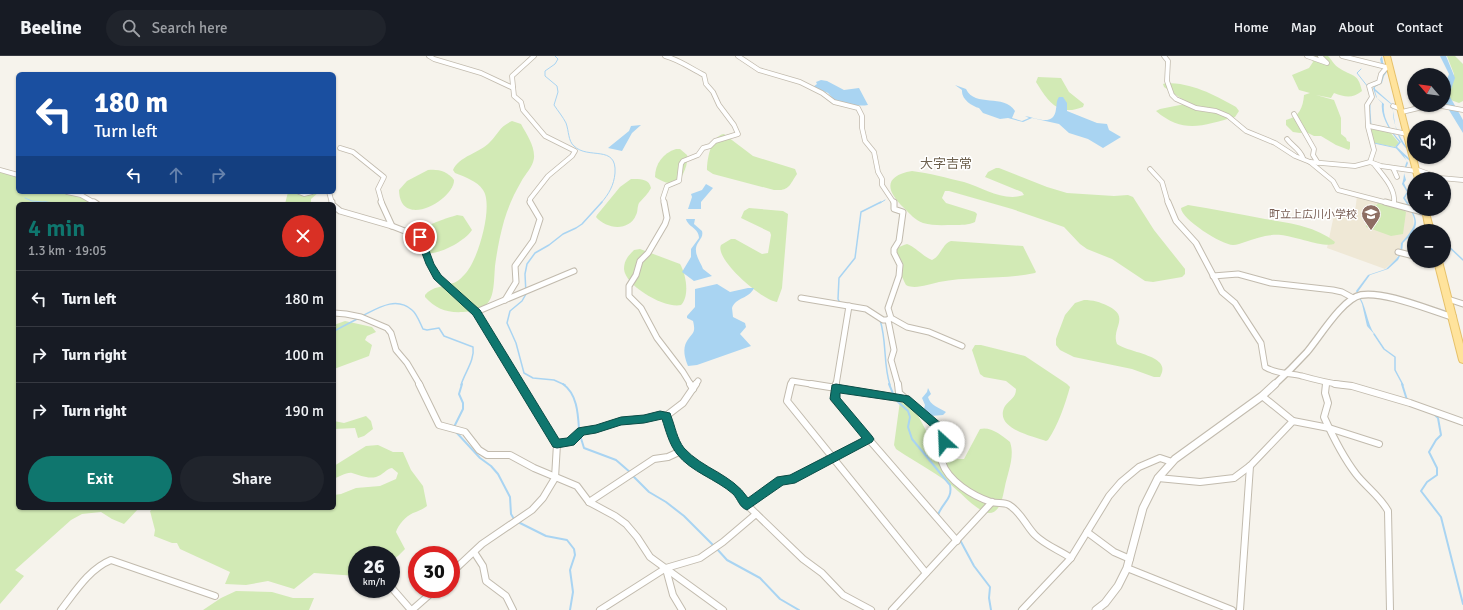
<!DOCTYPE html>
<html lang="en">
<head>
<meta charset="utf-8">
<style>
  :root { --surface:#171b24; --page:#20242c; --text:#f1f3f6; --muted:#9ea1a6; --line:#363941; --accent:#0f766e }
  body { margin:0; font-family:Signika,"Noto Sans JP",sans-serif; background:var(--page); color:var(--text); height:100vh; display:flex; flex-direction:column; font-size:15px; white-space:nowrap }
  * { box-sizing:border-box; margin:0 }
  p { font-size:13px; color:var(--muted) }
  .icon { flex:none; width:22px; height:22px; fill:none; stroke:currentColor; stroke-width:2; stroke-linecap:round; stroke-linejoin:round }
  .map { position:relative; flex:1; overflow:hidden }
  .sheet { position:absolute; left:16px; top:146px; width:320px; height:308px; display:flex; flex-direction:column; background:var(--surface); border-radius:6px; box-shadow:0 1px 3px #0004 }
  .sheet>* { flex:none }
  .top-card { position:absolute; left:16px; top:16px; width:320px; height:122px; border-radius:6px; box-shadow:0 1px 3px #0004; background:#1a4fa0; color:#fff; overflow:hidden }
  .needle { width:26px; rotate:298deg }
  .buttons { position:absolute; left:1407px; top:12px; display:grid; gap:8px }
  .buttons a { display:grid; place-items:center; width:44px; height:44px; border-radius:50%; background:var(--surface); box-shadow:0 1px 3px #0004; font-size:20px }
  .speed { position:absolute; left:348px; top:490px; display:flex; gap:8px; font-size:20px; font-weight:700; text-align:center }
  .speed>* { display:grid; place-content:center; width:52px; height:52px; border-radius:50%; background:var(--surface); box-shadow:0 1px 3px #0004; line-height:1 }
  .speed small { font-size:10px; font-weight:400 }
  .speed .limit { border:6px solid #d22; background:#fff; color:#111 }
  .pin { position:absolute; display:grid; place-items:center; width:34px; height:34px; color:#fff; margin:-17px; border:2px solid #fff; border-radius:50%; box-shadow:0 1px 4px #0007 }
  .me { position:absolute; width:44px; margin:-22px; rotate:335deg; stroke-linejoin:round; filter:drop-shadow(0 0 3px #0008) }
  .turn { display:flex; align-items:center; gap:14px; height:84px; padding:0 12px; font-size:18px }
  .turn .icon { width:52px; height:52px; stroke-width:2.5 }
  .turn b { display:block; font-size:28px; line-height:34px }
  .lanes { display:flex; align-items:center; height:38px; padding:0 12px; background:#0003; justify-content:center; gap:20px; direction:ltr }
  .lanes .off { opacity:.35 }
  .round { display:grid; place-items:center; flex:none; width:42px; height:42px; border-radius:21px; background:var(--page) }
  .headline { display:flex; align-items:center; justify-content:space-between; height:68px; padding:0 12px }
  h1 { font-size:24px; font-weight:600; line-height:30px; color:var(--accent) }
  .primary-button { display:flex; gap:8px; margin-top:auto; padding:8px 12px }
  .primary-button a { flex:1; height:46px; border-radius:24px; background:var(--accent); color:#fff; font-size:16px; font-weight:600; line-height:46px; text-align:center }
  .primary-button a+a { background:var(--page); color:var(--text) }
  ul { padding:0; list-style:none }
  li { display:flex; align-items:center; gap:12px; height:56px; padding:0 12px; border-top:1px solid var(--line) }
  li div { flex:1 }
  li b { display:block; font-size:15px }
  li em { font-style:normal }
  header { display:flex; align-items:center; gap:24px; box-sizing:border-box; height:56px; padding:0 20px; background:var(--surface); border-bottom:1px solid var(--line) }
  header strong { font-size:19px }
  nav { display:flex; gap:22px; margin-inline-start:auto; font-size:14px }
  .search { width:280px; height:36px; background:var(--page); display:flex; align-items:center; gap:10px; box-sizing:border-box; padding:0 14px; border-radius:22px; color:var(--muted); font-size:15px }
  .map>svg:first-child { display:block }
  .education { fill:#efe8d6 }
  .green { fill:#d2eab5 }
  .water { fill:#a9d4f2 }
  .lines { fill:none; stroke-linecap:round; stroke-linejoin:round }
  .stream-far2 { stroke:#a9d4f2; stroke-width:1 }
  .stream-far1 { stroke:#a9d4f2; stroke-width:1.5 }
  .stream { stroke:#a9d4f2; stroke-width:2 }
  .minor-far2-casing { stroke:#c2bbae; stroke-width:5.5 }
  .minor-far1-casing { stroke:#c2bbae; stroke-width:7 }
  .minor-casing { stroke:#c2bbae; stroke-width:8 }
  .tertiary-far1-casing { stroke:#c2bbae; stroke-width:8 }
  .tertiary-casing { stroke:#c2bbae; stroke-width:9 }
  .primary-casing { stroke:#e6c16a; stroke-width:2 }
  .minor-far2 { stroke:#fff; stroke-width:4 }
  .minor-far1 { stroke:#fff; stroke-width:5 }
  .minor { stroke:#fff; stroke-width:6 }
  .tertiary-far1 { stroke:#fff; stroke-width:5.5 }
  .tertiary { stroke:#fff; stroke-width:7 }
  .primary { fill:#ffe39c; fill-rule:evenodd }
  .route { fill:#0f766e; stroke:#0a4d48 }
  .labels { text-anchor:middle; stroke-width:3; stroke-linejoin:round; paint-order:stroke }
  .education-label { font-size:11px; fill:#785e54; stroke:#fff; text-anchor:end }
  .quarter-label { font-size:13px; fill:#6e6250; stroke:#fff }
</style>
</head>
<body>
<header>
<strong>Beeline</strong>
<div class="search"><svg class="icon" aria-label="search" viewBox="0 0 24 24"><circle cx="10" cy="10" r="6"/><path d="M15 15l6 6"/></svg>Search here</div>
<nav><a>Home</a><a>Map</a><a>About</a><a>Contact</a></nav>
</header>
<div class="map">
<svg width="1463" height="554" viewBox="0 0 1463 554">
  <rect width="100%" height="100%" fill="#f6f3ec"/>
  <path class="education" d="M 1357,140 L 1410,154 L 1413,159 L 1414,174 L 1401,187 L 1400,195 L 1396,203 L 1385,213 L 1327,192 L 1335,154 L 1340,152 L 1355,156 Z"/>
  <g class="green">
    <path d="M 1310,0 L 1328,0 C 1332,4 1334,9 1339,12 C 1352,21 1358,16 1362,35 C 1352,43 1345,41 1334,37 L 1331,42 L 1316,39 L 1334,44 L 1341,62 L 1341,78 L 1346,82 L 1347,85 L 1350,86 L 1350,92 L 1349,94 L 1336,89 L 1321,80 L 1314,80 L 1306,76 L 1300,77 L 1293,76 L 1286,69 L 1286,64 C 1299,61 1303,52 1304,39 L 1310,37 L 1299,34 L 1292,19 L 1309,12 L 1313,6 Z"/>
    <path d="M 1447,0 L 1455,0 L 1463,8 L 1463,45 L 1459,47 L 1448,43 L 1450,27 L 1453,24 L 1454,18 Z"/>
    <path d="M 1038,21 L 1061,22 L 1069,36 L 1084,48 L 1083,51 C 1058,61 1048,45 1036,26 Z"/>
    <path d="M 1166,27 C 1192,27 1213,38 1236,51 L 1239,55 L 1235,61 C 1204,69 1184,79 1156,55 L 1160,53 L 1185,48 L 1185,45 L 1164,31 L 1163,28 Z"/>
    <path d="M 512,65 L 521,68 C 527,79 535,90 534,102 C 533,111 525,118 521,126 C 514,138 508,151 504,165 C 500,179 497,195 495,210 C 493,236 496,255 463,256 C 447,257 436,253 425,241 L 425,239 C 432,230 444,231 453,227 C 458,226 462,221 465,218 C 478,205 494,149 483,134 C 477,125 465,121 455,117 L 453,114 C 459,100 480,97 490,86 C 499,77 499,71 512,65 Z"/>
    <path d="M 1370,72 L 1390,76 L 1399,87 L 1395,91 L 1373,87 Z"/>
    <path d="M 724,78 L 753,100 L 795,113 L 797,118 C 789,130 789,135 774,134 L 713,118 L 707,114 C 707,103 711,80 724,78 Z"/>
    <path d="M 676,93 L 680,93 L 687,99 C 689,105 683,122 677,126 C 671,130 661,125 655,121 C 655,108 663,97 676,93 Z"/>
    <path d="M 996,112 L 999,112 L 1047,131 L 1067,137 L 1114,140 L 1128,139 L 1133,141 L 1154,174 L 1185,213 L 1185,218 L 1182,221 L 1153,226 L 1145,225 L 1112,203 L 1087,193 L 1080,188 L 1064,171 L 1012,153 L 949,135 L 945,135 L 942,142 L 946,147 L 975,156 L 977,158 L 975,166 C 969,169 961,169 954,169 C 944,169 933,170 923,167 C 915,164 910,158 904,152 C 886,135 883,120 912,115 C 929,117 947,122 964,126 C 983,132 1004,146 1024,139 L 1022,136 L 985,121 L 988,116 Z"/>
    <path d="M 0,114 L 18,120 L 18,136 L 62,136 L 80,140 L 93,148 L 18,148 L 18,452 L 139,452 L 124,468 L 112,463 L 101,456 L 82,458 L 71,464 L 15,514 L 24,520 L 0,548 Z"/>
    <path d="M 428,114 C 439,113 447,115 454,124 C 455,143 400,175 399,134 L 407,125 Z"/>
    <path d="M 631,123 C 639,123 649,122 651,132 C 648,138 643,142 639,147 C 637,151 638,156 636,159 C 629,176 606,173 596,161 L 597,159 L 620,131 Z"/>
    <path d="M 288,136 L 319,136 L 311,143 L 311,148 L 285,148 Z"/>
    <path d="M 1378,146 L 1403,154 L 1406,156 L 1403,178 L 1391,180 L 1366,171 L 1367,159 L 1370,158 L 1371,148 L 1377,149 Z"/>
    <path d="M 1188,149 C 1214,153 1239,158 1265,163 C 1289,167 1315,170 1335,186 L 1334,188 C 1324,192 1294,180 1281,179 C 1268,178 1257,182 1245,186 C 1241,187 1237,189 1233,189 C 1222,189 1181,163 1181,152 Z"/>
    <path d="M 749,152 L 783,155 L 788,158 L 782,232 L 777,246 C 763,245 714,203 721,189 L 731,183 L 735,183 L 762,198 L 768,197 L 771,179 L 770,176 L 741,162 L 744,155 Z"/>
    <path d="M 457,159 L 463,160 L 472,174 C 466,184 441,198 429,197 L 414,181 C 417,171 447,162 457,159 Z"/>
    <path d="M 951,185 L 1023,190 L 1036,216 L 1035,217 C 1003,224 970,220 939,226 C 929,228 915,234 906,229 C 902,221 891,199 898,192 C 900,190 904,189 907,188 C 916,191 922,200 932,204 C 941,200 942,188 951,185 Z"/>
    <path d="M 640,193 L 680,208 C 686,218 690,240 681,249 C 665,253 625,230 624,213 C 624,204 629,199 634,194 Z"/>
    <path d="M 1084,244 C 1093,244 1100,246 1108,250 C 1131,261 1111,272 1117,288 C 1128,297 1174,299 1160,321 L 1154,321 L 1132,313 L 1074,301 L 1060,294 L 1056,289 L 1056,283 L 1065,259 L 1075,247 Z"/>
    <path d="M 345,265 L 372,271 L 376,276 L 367,280 L 365,284 L 372,289 L 369,300 L 334,313 L 334,269 Z"/>
    <path d="M 975,289 L 981,289 L 1025,300 L 1067,328 L 1070,331 C 1065,349 1058,369 1048,384 L 1046,385 C 1032,380 993,372 1005,350 C 1010,343 1016,342 1016,333 L 1006,325 L 984,321 L 980,318 L 972,294 Z"/>
    <path d="M 909,342 L 934,390 L 954,403 L 964,403 L 980,373 C 990,370 1002,379 1010,386 C 1015,400 1008,416 1005,430 C 1003,439 1001,457 989,457 C 979,456 966,442 959,436 C 940,418 918,408 896,393 L 894,389 L 900,345 Z"/>
    <path d="M 366,360 L 371,365 L 373,373 L 364,380 L 358,382 L 355,372 L 334,373 L 334,365 L 344,367 Z"/>
    <path d="M 378,389 L 393,396 L 403,396 L 411,414 L 423,430 L 427,450 C 422,454 418,455 413,457 C 406,460 398,469 396,476 L 405,493 L 398,500 L 391,504 L 391,499 L 357,499 L 357,520 L 314,517 L 294,533 L 268,525 L 246,529 L 225,528 L 230,516 L 180,493 L 177,487 L 172,487 L 154,480 L 155,474 L 150,455 L 154,452 L 334,452 L 334,439 L 341,438 L 356,432 L 380,430 L 396,423 L 398,417 L 392,412 C 386,413 383,419 376,421 C 367,423 360,419 352,417 C 347,416 338,421 334,423 L 334,410 L 366,390 Z"/>
    <path d="M 236,535 L 272,536 L 293,542 L 314,542 L 309,554 L 203,554 L 221,542 Z"/>
  </g>
  <g class="water">
    <path d="M 1382,0 L 1385,17 L 1388,12 L 1389,13 L 1384,20 L 1382,27 L 1375,31 L 1375,33 L 1393,49 C 1393,53 1393,56 1393,59 C 1394,71 1402,85 1409,95 C 1395,83 1395,65 1392,49 L 1375,35 L 1377,42 L 1384,48 C 1382,62 1392,76 1401,86 L 1397,91 L 1412,105 L 1414,125 L 1411,106 L 1404,100 L 1408,107 L 1404,117 L 1406,124 L 1404,127 L 1408,136 L 1405,142 C 1418,164 1422,169 1403,187 L 1402,196 L 1398,204 L 1388,213 L 1370,219 L 1357,237 C 1367,249 1366,266 1375,279 L 1367,270 L 1362,248 L 1356,235 L 1368,219 L 1386,213 L 1396,203 L 1400,198 L 1401,187 C 1420,166 1417,165 1403,142 L 1407,136 L 1402,128 C 1405,121 1403,113 1407,105 L 1395,91 L 1399,86 C 1391,76 1380,61 1382,47 L 1376,41 L 1373,32 L 1382,24 L 1383,15 L 1380,3 Z"/>
    <path d="M 1440,0 L 1446,0 L 1455,22 L 1449,39 L 1463,64 L 1463,77 L 1444,46 L 1444,32 L 1449,18 Z"/>
    <path d="M 821,24 L 827,25 L 844,34 L 859,32 L 868,49 C 857,51 848,47 837,47 L 828,37 L 813,31 L 817,28 L 816,26 Z"/>
    <path d="M 955,29 L 966,33 C 975,52 1004,37 1015,55 L 1012,62 L 1022,65 L 1029,62 L 1025,60 C 1037,62 1054,71 1056,53 C 1057,49 1056,45 1059,41 L 1063,41 L 1067,47 L 1067,55 L 1097,67 L 1107,68 L 1109,74 L 1121,81 L 1103,92 L 1088,83 L 1069,77 L 1059,68 L 1032,62 L 1023,66 L 1008,62 L 1000,63 L 983,57 L 979,52 C 972,50 961,43 962,34 Z"/>
    <path d="M 641,69 L 632,77 L 622,95 L 608,92 L 629,75 L 631,70 Z"/>
    <path d="M 706,128 L 713,132 L 701,146 L 701,153 L 688,153 L 692,141 L 691,138 L 702,134 Z"/>
    <path d="M 686,163 L 695,163 L 694,168 L 702,175 C 704,182 697,185 696,192 C 695,200 701,207 703,213 L 712,220 L 694,225 L 682,216 L 691,201 L 691,193 L 699,182 C 699,172 688,171 686,163 Z"/>
    <path d="M 717,228 L 730,236 L 748,232 L 754,232 C 749,243 736,241 732,252 L 733,261 L 745,267 L 746,271 L 740,278 L 751,290 L 697,309 L 688,310 C 685,303 682,293 687,285 C 693,276 696,277 693,265 L 687,262 L 687,260 L 695,251 L 695,233 Z"/>
    <path d="M 928,332 L 931,338 L 928,341 C 930,349 939,352 946,356 L 943,359 L 931,360 L 924,353 L 925,349 L 922,342 L 927,336 Z"/>
  </g>
  <g class="lines">
    <g class="stream-far2">
      <path d="M 555,0 L 558,3 L 555,8 L 545,15 L 545,20 L 557,30 L 558,36 L 554,49 C 558,55 563,61 566,67 C 569,75 568,85 574,90 C 588,104 617,88 615,117 C 614,129 609,138 601,147"/>
      <path d="M 1361,13 L 1357,17 L 1368,31"/>
      <path d="M 1370,48 L 1370,55"/>
      <path d="M 1370,55 L 1371,69"/>
      <path d="M 1374,87 L 1397,92"/>
      <path d="M 25,142 L 32,145 L 54,147"/>
      <path d="M 880,147 L 885,144"/>
    </g>
    <g class="stream-far1">
      <path d="M 44,146 L 62,148"/>
      <path d="M 1446,188 L 1463,204"/>
      <path d="M 840,247 L 838,243 L 839,222 L 855,202 L 861,156 L 881,146"/>
      <path d="M 362,260 C 378,252 396,240 412,254 C 417,258 420,267 423,273 L 427,274 L 439,272 L 444,280 L 473,291 C 475,304 465,316 461,329"/>
      <path d="M 880,264 C 887,285 883,308 890,329"/>
      <path d="M 334,275 L 359,262"/>
      <path d="M 1374,278 L 1384,293 L 1395,301 L 1395,314 L 1403,329"/>
      <path d="M 565,329 L 554,324 L 533,322 L 524,317 L 516,287 L 507,267 L 510,255 L 522,245 L 526,238 L 525,218 L 527,208 L 535,197 L 549,189 L 563,178 L 576,172 L 582,168 L 602,146"/>
    </g>
    <g class="stream">
      <path d="M 563,328 C 577,338 578,357 579,373"/>
      <path d="M 889,328 L 894,340"/>
      <path d="M 1402,328 L 1407,344"/>
      <path d="M 897,345 L 908,355 L 910,361 L 908,371 L 912,383 L 950,429 C 953,443 942,447 938,459"/>
      <path d="M 1435,359 L 1438,362 L 1441,379 L 1436,384 L 1429,396 L 1437,412 L 1437,419 L 1427,426 L 1421,435 L 1441,461 L 1463,548"/>
      <path d="M 454,371 L 463,353 L 463,347 L 459,338 L 462,328"/>
      <path d="M 456,376 L 480,402 L 491,410 L 498,418 L 510,441 L 511,458 L 514,463"/>
      <path d="M 580,379 L 584,392 L 616,404 L 631,417"/>
      <path d="M 633,420 L 649,436 L 666,446 L 684,460 L 714,490"/>
      <path d="M 518,466 L 546,480 L 567,484 L 574,493 L 575,499 L 570,514 L 573,536 L 570,554"/>
      <path d="M 960,484 L 974,510 L 990,531 L 989,542 L 991,554"/>
      <path d="M 717,493 L 727,504 L 760,522 L 780,543 L 799,554"/>
    </g>
    <defs>
      <g id="minor-far2">
        <path d="M 429,0 L 434,3 L 481,17 L 513,32"/>
        <path d="M 738,0 L 759,14 L 800,26 L 822,37 L 834,46 L 858,52 L 862,60 L 862,72 L 865,85 L 874,96 L 878,116 L 882,123 L 882,129 L 894,147"/>
        <path d="M 1164,0 L 1168,5 L 1167,25 L 1172,39 L 1176,43 L 1196,52 L 1216,55 L 1228,60 L 1246,75 L 1275,87 L 1295,100 L 1310,106 L 1333,125 L 1338,134 L 1388,147"/>
        <path d="M 1307,0 L 1327,7 L 1320,0"/>
        <path d="M 1342,0 L 1390,12"/>
        <path d="M 1436,49 L 1463,54"/>
        <path d="M 1393,50 L 1401,53"/>
        <path d="M 1402,56 L 1431,49"/>
        <path d="M 1294,58 L 1314,93 L 1313,99 L 1318,107"/>
        <path d="M 1369,70 L 1407,78"/>
        <path d="M 1287,83 C 1293,91 1299,92 1303,102"/>
        <path d="M 340,92 L 353,96 L 384,121 L 378,133 L 382,147"/>
        <path d="M 1310,106 L 1355,110 L 1370,106 L 1381,110 L 1416,115"/>
        <path d="M 1370,106 L 1374,94 L 1368,71 L 1367,49 L 1372,41 L 1369,30 L 1379,26 L 1381,18 L 1387,11"/>
        <path d="M 1374,108 C 1382,119 1396,132 1394,147"/>
        <path d="M 1393,112 L 1397,121"/>
        <path d="M 1150,113 L 1162,126 L 1168,147"/>
        <path d="M 1415,113 L 1440,122 L 1463,124"/>
        <path d="M 0,114 L 18,119"/>
        <path d="M 67,136 L 81,139 L 95,147"/>
        <path d="M 299,136 L 304,138 L 312,136"/>
        <path d="M 329,136 L 332,147"/>
        <path d="M 530,147 L 530,143 L 548,120 L 572,100 L 575,95 L 545,80 L 523,54 L 521,46 L 514,40 L 512,20 L 534,0"/>
        <path d="M 664,147 L 663,142 L 667,130 L 679,125 L 681,108 L 683,105 L 698,99 L 703,92 L 710,90 L 715,85 L 738,78 L 734,69 L 719,49 L 713,36 L 706,28 L 704,19 C 690,12 680,4 665,0"/>
      </g>
      <g id="minor-far1">
        <path d="M 94,146 L 97,148"/>
        <path d="M 332,146 L 332,148"/>
        <path d="M 381,146 L 392,170"/>
        <path d="M 664,146 L 667,162 L 665,168 L 648,197 L 640,205 L 636,219 L 629,230 L 629,240 L 641,252 L 657,282 L 683,316 L 691,329"/>
        <path d="M 894,146 L 894,153 L 903,156 L 899,185 L 894,193 L 894,197 L 900,209 L 899,220 L 888,252 L 891,262 L 907,271 L 929,276 L 962,290"/>
        <path d="M 1168,146 L 1176,165 L 1196,187 L 1222,236 L 1235,247 L 1261,287 L 1265,311 C 1276,318 1290,317 1302,320 C 1316,324 1329,327 1343,329"/>
        <path d="M 1385,146 L 1426,157"/>
        <path d="M 334,150 L 340,155 L 392,170 L 420,181 L 430,208 L 437,221 L 476,256 L 521,329"/>
        <path d="M 1444,186 L 1446,186"/>
        <path d="M 1398,196 L 1414,200"/>
        <path d="M 1213,220 L 1238,218 L 1271,227 L 1333,234 L 1342,236 L 1353,242"/>
        <path d="M 801,242 L 866,253 L 883,264 L 888,264 L 890,262"/>
        <path d="M 1448,243 L 1463,248"/>
        <path d="M 505,244 L 516,226 L 515,210 L 533,185 L 540,163 L 530,146"/>
        <path d="M 476,256 L 574,215"/>
        <path d="M 334,257 L 346,258 L 361,261 L 387,272 L 391,277 L 396,294 L 407,307 L 420,329"/>
        <path d="M 888,264 L 894,294 L 891,304 L 898,329"/>
        <path d="M 695,329 L 698,325"/>
        <path d="M 791,329 L 792,325 L 817,329"/>
        <path d="M 836,329 L 849,250"/>
        <path d="M 1326,329 L 1326,327"/>
      </g>
      <g id="minor">
        <path d="M 419,328 L 439,369 L 465,376 L 479,394 L 487,399 L 510,399 L 534,412 L 577,430 L 589,446 L 615,460 L 626,468 L 637,481 L 650,501 L 723,554"/>
        <path d="M 690,328 L 693,333"/>
        <path d="M 791,328 L 787,345 L 926,517"/>
        <path d="M 811,328 L 905,343"/>
        <path d="M 836,328 L 834,343 L 957,485"/>
        <path d="M 898,328 L 899,337 L 943,376 C 943,386 939,397 942,406 C 948,425 973,440 991,446 C 997,448 1004,446 1009,449 C 1021,456 1026,470 1035,479 C 1045,489 1059,494 1071,502"/>
        <path d="M 1326,328 L 1325,337 L 1328,347 L 1324,361 C 1333,381 1343,401 1356,418 C 1366,431 1380,440 1388,455 L 1390,554"/>
        <path d="M 1335,328 L 1352,330 L 1410,347 L 1463,366"/>
        <path d="M 1262,340 L 1293,365"/>
        <path d="M 666,360 L 673,382 L 681,395 L 698,410 L 716,419 L 738,436 L 747,449 L 803,503 L 822,517 L 843,539 L 871,554"/>
        <path d="M 557,388 L 570,386 L 581,375 L 596,373 L 621,365 L 644,363 L 660,359 L 666,360 L 683,347 L 696,328"/>
        <path d="M 1158,422 L 1200,426 L 1234,422 L 1250,410 L 1293,365 L 1329,372 L 1379,388"/>
        <path d="M 589,446 L 654,403 L 668,401 L 681,395"/>
        <path d="M 747,449 L 781,424 L 791,423 L 869,383"/>
        <path d="M 1087,476 L 1114,496 L 1130,503"/>
        <path d="M 474,496 L 483,510 L 486,525 L 506,540 L 513,554"/>
        <path d="M 1127,512 L 1232,554"/>
        <path d="M 666,513 L 673,539 L 682,554"/>
        <path d="M 451,517 L 482,488 L 532,454 L 543,442 L 555,422 L 557,388 L 520,328"/>
        <path d="M 391,531 L 411,554"/>
        <path d="M 61,554 C 75,536 89,513 111,504 L 215,540"/>
        <path d="M 412,554 L 436,533"/>
        <path d="M 600,554 L 666,512 L 700,502 L 723,486 L 756,458"/>
        <path d="M 892,554 L 992,446"/>
        <path d="M 1022,554 L 1071,502 L 1109,440 L 1121,426 L 1139,411 L 1160,402 L 1172,406"/>
        <path d="M 1240,554 L 1250,410"/>
      </g>
      <path id="tertiary-far1" d="M 1274,329 C 1285,319 1296,308 1307,296 C 1319,282 1343,242 1361,239 C 1385,235 1429,254 1453,261"/>
      <path id="tertiary" d="M 1096,554 L 1105,547 L 1118,530 L 1127,512 L 1143,452 L 1158,422 L 1175,403 L 1262,340 L 1275,328"/>
      <g id="primary">
        <path d="M 1384,0 L 1390,0 L 1414,95 L 1414,101 L 1416,101 L 1421,123 L 1415,123 Z"/>
        <path d="M 1422,153 L 1428,153 L 1434,175 L 1426,175 Z"/>
        <path d="M 1434,205 L 1442,205 L 1463,288 L 1463,307 L 1460,306 L 1459,304 Z"/>
      </g>
    </defs>
    <use href="#minor-far2" class="minor-far2-casing"/>
    <use href="#minor-far1" class="minor-far1-casing"/>
    <use href="#minor" class="minor-casing"/>
    <use href="#tertiary-far1" class="tertiary-far1-casing"/>
    <use href="#tertiary" class="tertiary-casing"/>
    <use href="#primary" class="primary-casing"/>
    <use href="#minor-far2" class="minor-far2"/>
    <use href="#minor-far1" class="minor-far1"/>
    <use href="#minor" class="minor"/>
    <use href="#tertiary-far1" class="tertiary-far1"/>
    <use href="#tertiary" class="tertiary"/>
    <use href="#primary" class="primary"/>
  </g>
  <path class="route" d="M 420,178 L 424,181 L 434,208 L 441,219 L 480,254 L 559,383 L 567,382 L 578,372 L 596,369 L 621,361 L 644,359 L 660,355 L 670,357 L 671,360 C 675,370 677,383 684,392 C 703,413 732,418 748,442 L 777,421 L 790,419 L 862,382 L 830,343 L 832,329 L 836,328 L 909,340 L 943,369 L 948,376 L 949,386 L 947,389 L 944,390 L 940,389 L 936,375 L 903,346 L 840,337 L 840,342 L 872,380 L 874,383 L 872,386 L 795,427 L 783,429 L 747,454 C 739,451 738,443 733,438 C 716,423 691,416 677,398 C 669,388 666,375 662,363 L 644,367 L 621,369 L 596,377 L 584,379 L 574,389 L 557,392 L 553,391 L 473,259 L 434,223 L 426,208 L 416,181 Z"/>
  <defs>
    <symbol id="school-pin" viewBox="-11 -11 22 30"><path d="M0 17L-7.5 6A9.5 9.5 0 1 1 7.5 6Z" fill="#8d6e63" stroke="#fff"/><path d="M0-5L7-2L0 1L-7-2ZM-4 1L0 2.5L4 1V4Q0 6-4 4Z" fill="#fff"/></symbol>
  </defs>
  <g fill-rule="evenodd">
    <use href="#school-pin" x="1360" y="147" width="22" height="30"/>
  </g>
  <g class="labels">
    <g class="education-label">
      <text x="1357" y="162">町立上広川小学校</text>
    </g>
    <g class="quarter-label">
      <text x="946" y="112">大字吉常</text>
    </g>
  </g>
</svg>
<div class="buttons">
<a><svg class="needle" viewBox="-14 -14 28 28"><path d="M0-13l5 13h-10z" fill="#e53935"/><path d="M0 13l5-13h-10z" fill="#9ea1a6"/></svg></a>
<a><svg class="icon" aria-label="sound" viewBox="0 0 24 24"><path d="M4 9h4l5-4v14l-5-4H4zM17 9q2 3 0 6"/></svg></a>
<a>+</a>
<a>−</a>
</div>
<div class="speed"><div>26<small>km/h</small></div><div class="limit">30</div></div>
<div class="pin" style="left:420px;top:181px;background:#d93025"><svg class="icon" aria-label="arrive" viewBox="0 0 24 24"><path d="M6 21V4h12l-3 4 3 4H6"/></svg></div>
<svg class="me" style="left:944px;top:386px" viewBox="-20 -20 40 40"><circle r="19" fill="#fff"/><path d="M0-13L10 11 0 6-10 11z" fill="#0f766e"/></svg>
<div class="top-card">
<div class="turn"><svg class="icon" aria-label="left" viewBox="0 0 24 24"><path d="M17 20v-9H6M10 6l-5 5 5 5"/></svg><div><b>180 m</b>Turn left</div></div>
<div class="lanes"><svg class="icon" aria-label="left" viewBox="0 0 24 24"><path d="M17 20v-9H6M10 6l-5 5 5 5"/></svg><svg class="icon off" aria-label="ahead" viewBox="0 0 24 24"><path d="M12 20V5M6 11l6-6 6 6"/></svg><svg class="icon off" aria-label="right" viewBox="0 0 24 24"><path d="M7 20v-9h11M14 6l5 5-5 5"/></svg></div>
</div>
<section class="sheet">
<div class="headline"><div><h1>4 min</h1><p>1.3 km · 19:05</p></div><a class="round" style="background:#d93025;color:#fff"><svg class="icon" aria-label="close" viewBox="0 0 24 24"><path d="M6 6l12 12M18 6L6 18"/></svg></a></div>
<ul>
<li><svg class="icon" aria-label="left" viewBox="0 0 24 24"><path d="M17 20v-9H6M10 6l-5 5 5 5"/></svg><div><b>Turn left</b></div><em>180 m</em></li>
<li><svg class="icon" aria-label="right" viewBox="0 0 24 24"><path d="M7 20v-9h11M14 6l5 5-5 5"/></svg><div><b>Turn right</b></div><em>100 m</em></li>
<li><svg class="icon" aria-label="right" viewBox="0 0 24 24"><path d="M7 20v-9h11M14 6l5 5-5 5"/></svg><div><b>Turn right</b></div><em>190 m</em></li>
</ul>
<div class="primary-button"><a>Exit</a><a>Share</a></div>
</section>
</div>
</body>
</html>
